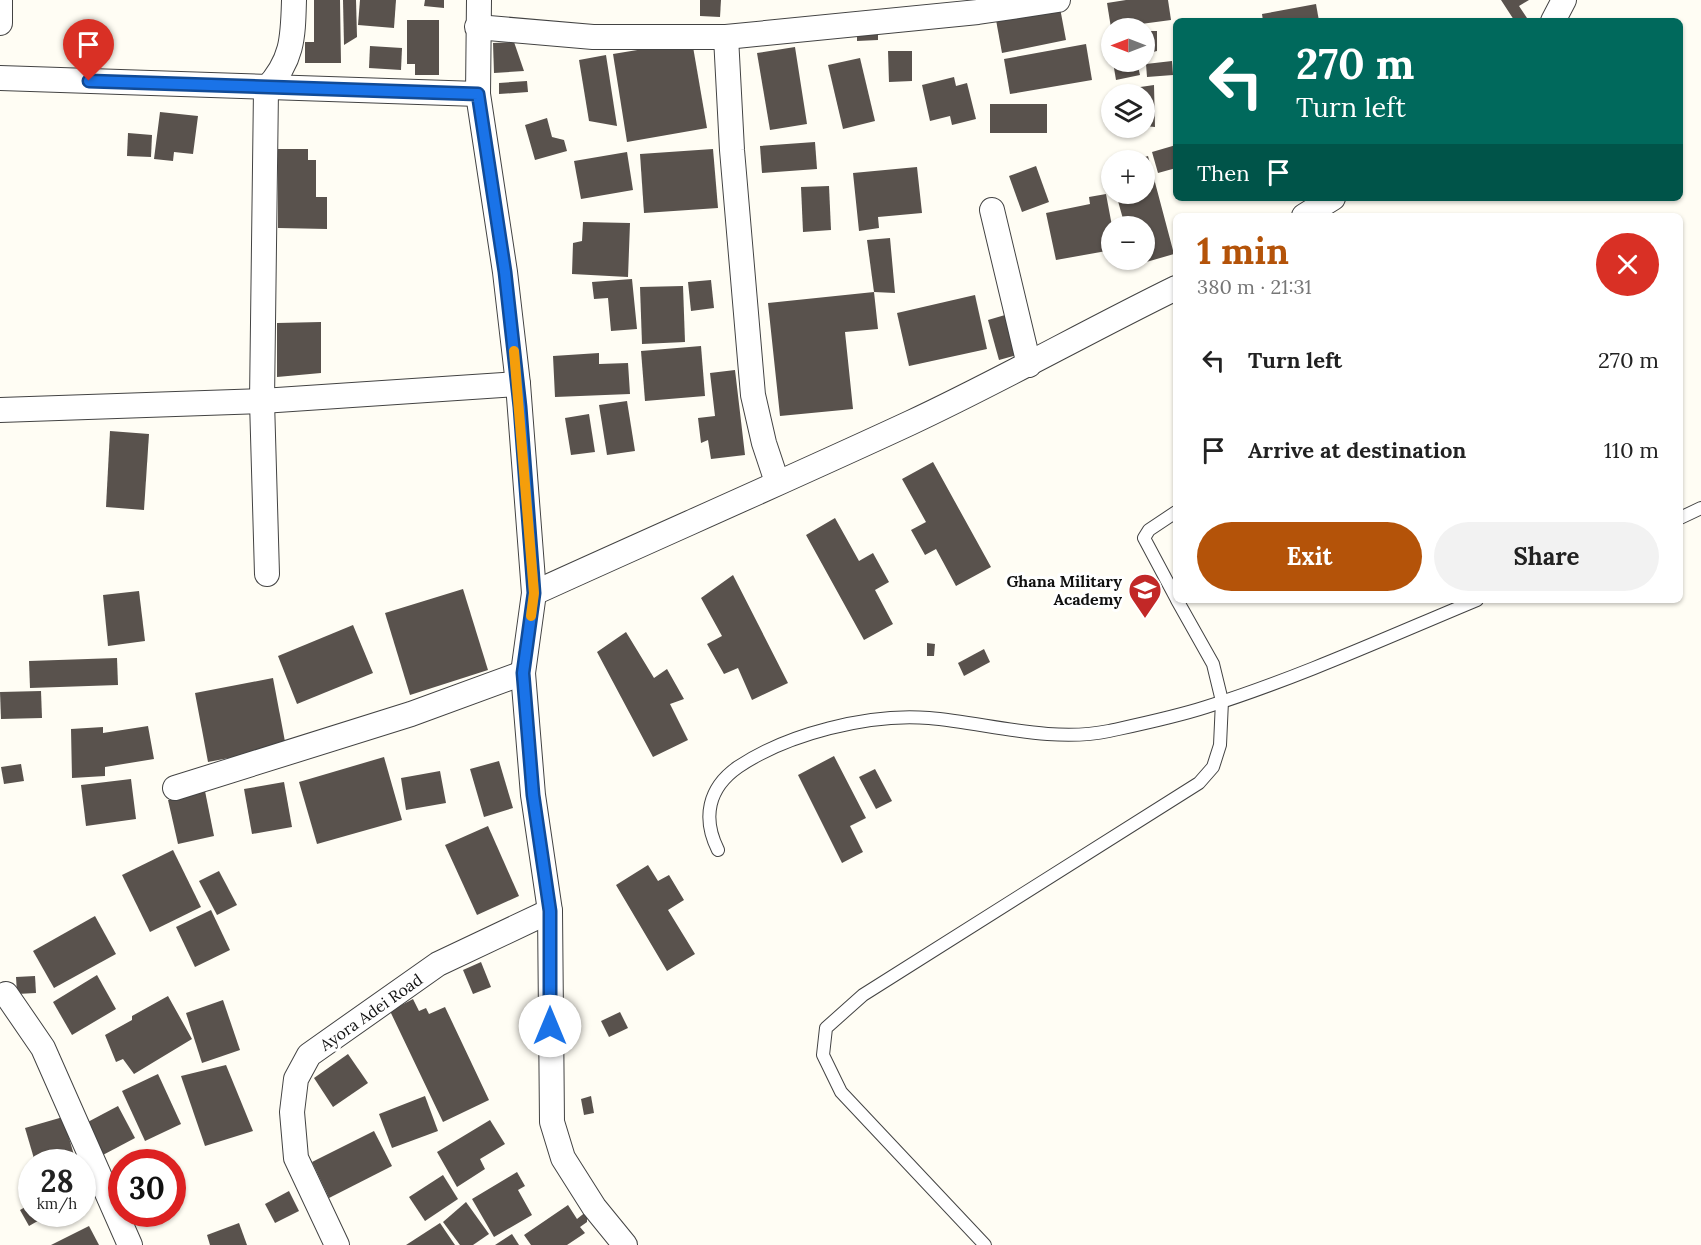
<!DOCTYPE html>
<html lang="en">
<head>
<meta charset="utf-8">
<style>
  :root { --surface:#fff; --page:#f2f2f2; --text:#222; --muted:#767676; --accent:#b45309 }
  body { margin:0; font-family:Lora,serif; background:var(--page); color:var(--text); height:100vh; display:flex; flex-direction:column; font-size:22px; white-space:nowrap }
  * { box-sizing:border-box; margin:0 }
  p { font-size:20px; color:var(--muted) }
  .icon { flex:none; width:33px; height:33px; fill:none; stroke:currentColor; stroke-width:2; stroke-linecap:round; stroke-linejoin:round }
  .map { position:relative; flex:1; overflow:hidden }
  .drawer { position:absolute; left:1173px; top:213px; width:510px; height:390px; display:flex; flex-direction:column; background:var(--surface); border-radius:9px; box-shadow:0 2px 4px #0004 }
  .drawer>* { flex:none }
  .top-card { position:absolute; left:1173px; top:18px; width:510px; height:183px; border-radius:9px; box-shadow:0 2px 4px #0004; background:#00695c; color:#fff; overflow:hidden }
  .needle { width:39px; rotate:270deg }
  .tools { position:absolute; left:1101px; top:18px; display:grid; gap:12px }
  .tools a { display:grid; place-items:center; width:54px; height:54px; border-radius:50%; background:var(--surface); box-shadow:0 2px 4px #0004; font-size:30px }
  .speed { position:absolute; left:18px; top:1149px; display:flex; gap:12px; font-size:30px; font-weight:700; text-align:center }
  .speed>* { display:grid; place-content:center; width:78px; height:78px; border-radius:50%; background:var(--surface); box-shadow:0 2px 4px #0004; line-height:1 }
  .speed small { font-size:15px; font-weight:400 }
  .speed .limit { border:9px solid #d22; background:#fff; color:#111 }
  .pin { position:absolute; display:grid; place-items:center; width:51px; height:51px; color:#fff; margin:-62px -26px; border-radius:50% 50% 50% 0; rotate:-45deg; box-shadow:0 0 6px #0007 }
  .pin .icon { rotate:45deg }
  .me { position:absolute; width:66px; margin:-33px; rotate:0deg; stroke-linejoin:round; filter:drop-shadow(0 0 4px #0008) }
  .turn { display:flex; align-items:center; gap:21px; height:126px; padding:0 24px; font-size:27px }
  .turn .icon { width:78px; height:78px; stroke-width:2.5 }
  .turn b { display:block; font-size:42px; line-height:51px }
  .then { display:flex; align-items:center; height:57px; padding:0 24px; background:#0003; gap:12px; font-size:22px }
  .round { display:grid; place-items:center; flex:none; width:63px; height:63px; border-radius:32px; background:var(--page) }
  .overview { display:flex; align-items:center; justify-content:space-between; height:102px; padding:0 24px }
  h1 { font-size:36px; font-weight:700; line-height:45px; color:var(--accent) }
  .cta { display:flex; gap:12px; margin-top:auto; padding:12px 24px }
  .cta a { flex:1; height:69px; border-radius:36px; background:var(--accent); color:#fff; font-size:24px; font-weight:700; line-height:69px; text-align:center }
  .cta a+a { background:var(--page); color:var(--text) }
  ul { padding:0; list-style:none }
  li { display:flex; align-items:center; gap:18px; height:90px; padding:0 24px }
  li div { flex:1 }
  li b { display:block; font-size:22px }
  li em { font-style:normal }
  .map>svg:first-child { display:block }
  .building { fill:#59524d }
  .lines { fill:none; stroke-linecap:round; stroke-linejoin:round }
  .lane-casing { stroke:#434343; stroke-width:14 }
  .street-casing { stroke:#434343; stroke-width:26 }
  .lane { stroke:#fff; stroke-width:12 }
  .street { stroke:#fff; stroke-width:24 }
  .route-casing { stroke:#114b97; stroke-width:15 }
  .route { stroke:#1a73e8; stroke-width:10 }
  .slow { stroke:#f59e0b; stroke-width:10 }
  .labels { text-anchor:middle; stroke-width:6; stroke-linejoin:round; paint-order:stroke }
  .poi-label { font-size:16px; font-weight:bold; fill:#101010; stroke:#fff; text-anchor:end }
  .street-label { font-size:16px; fill:#101010; stroke:#fff }
</style>
</head>
<body>
<div class="map">
<svg width="1701" height="1245" viewBox="0 0 1701 1245">
  <rect width="100%" height="100%" fill="#fffdf4"/>
  <g class="building">
    <path d="M 314,0 L 340,0 L 341,63 L 305,63 L 305,42 L 314,42 Z"/>
    <path d="M 343,0 L 356,0 L 357,37 L 344,45 Z"/>
    <path d="M 360,0 L 396,0 L 394,28 L 358,25 Z"/>
    <path d="M 425,0 L 444,0 L 444,8 L 424,6 Z"/>
    <path d="M 700,0 L 721,0 L 720,17 L 700,16 Z"/>
    <path d="M 1126,0 L 1168,0 L 1171,20 L 1111,28 L 1107,3 Z"/>
    <path d="M 1501,0 L 1529,0 L 1519,6 L 1527,18 L 1514,20 Z"/>
    <path d="M 1316,4 L 1319,21 L 1263,21 L 1262,14 Z"/>
    <path d="M 1060,8 L 1066,40 L 1002,53 L 996,20 Z"/>
    <path d="M 407,20 L 439,20 L 439,75 L 415,75 L 415,64 L 407,64 Z"/>
    <path d="M 857,30 L 878,30 L 878,40 L 857,41 Z"/>
    <path d="M 1144,31 L 1157,31 L 1157,51 L 1144,54 Z"/>
    <path d="M 692,41 L 707,128 L 627,142 L 613,54 Z"/>
    <path d="M 514,42 L 524,71 L 494,73 L 493,43 Z"/>
    <path d="M 1086,44 L 1092,80 L 1010,94 L 1004,59 Z"/>
    <path d="M 370,46 L 402,48 L 401,70 L 369,68 Z"/>
    <path d="M 795,47 L 807,124 L 770,130 L 757,53 Z"/>
    <path d="M 888,51 L 912,51 L 912,81 L 889,82 Z"/>
    <path d="M 606,55 L 617,126 L 589,121 L 579,60 Z"/>
    <path d="M 860,58 L 875,121 L 843,129 L 828,65 Z"/>
    <path d="M 1172,61 L 1173,75 L 1147,77 L 1146,64 Z"/>
    <path d="M 1113,62 L 1137,62 L 1140,75 L 1116,80 Z"/>
    <path d="M 954,77 L 956,86 L 967,83 L 976,119 L 952,125 L 950,116 L 930,121 L 922,85 Z"/>
    <path d="M 527,81 L 528,92 L 499,94 L 499,83 Z"/>
    <path d="M 1154,85 L 1155,127 L 1144,126 L 1144,94 L 1120,94 L 1120,90 Z"/>
    <rect x="990" y="104" width="57" height="29"/>
    <path d="M 160,112 L 198,116 L 193,154 L 174,152 L 173,161 L 154,159 Z"/>
    <path d="M 547,118 L 552,137 L 564,140 L 567,151 L 535,160 L 525,125 Z"/>
    <path d="M 128,133 L 152,135 L 151,157 L 127,156 Z"/>
    <path d="M 815,142 L 817,169 L 762,173 L 760,146 Z"/>
    <path d="M 1176,145 L 1176,168 L 1158,173 L 1152,152 Z"/>
    <path d="M 278,149 L 308,149 L 308,160 L 316,160 L 316,197 L 327,197 L 327,229 L 278,228 Z"/>
    <path d="M 713,149 L 718,208 L 644,213 L 640,154 Z"/>
    <path d="M 627,152 L 633,190 L 581,199 L 574,161 Z"/>
    <path d="M 1148,156 L 1174,254 L 1136,265 L 1134,260 L 1144,260 L 1144,226 L 1125,226 L 1116,194 L 1144,194 L 1144,160 L 1135,160 Z"/>
    <path d="M 1036,166 L 1049,202 L 1022,212 L 1009,176 Z"/>
    <path d="M 917,167 L 922,213 L 878,217 L 879,228 L 859,231 L 853,173 Z"/>
    <path d="M 829,186 L 831,230 L 803,232 L 801,187 Z"/>
    <path d="M 1106,194 L 1112,226 L 1112,250 L 1056,260 L 1046,213 L 1090,204 L 1089,197 Z"/>
    <path d="M 583,222 L 630,223 L 628,277 L 572,274 L 573,243 L 582,241 Z"/>
    <path d="M 890,238 L 895,293 L 874,292 L 867,240 Z"/>
    <path d="M 632,279 L 637,329 L 611,331 L 608,298 L 594,299 L 592,282 Z"/>
    <path d="M 711,280 L 714,308 L 691,311 L 688,282 Z"/>
    <path d="M 683,286 L 685,342 L 642,344 L 640,287 Z"/>
    <path d="M 874,292 L 878,329 L 845,332 L 853,409 L 780,416 L 768,303 Z"/>
    <path d="M 975,295 L 987,349 L 909,366 L 897,313 Z"/>
    <path d="M 1005,315 L 1017,355 L 999,360 L 988,320 Z"/>
    <path d="M 321,322 L 321,373 L 277,377 L 277,323 Z"/>
    <path d="M 701,346 L 705,396 L 645,401 L 641,351 Z"/>
    <path d="M 599,353 L 599,364 L 628,363 L 630,394 L 555,397 L 553,356 Z"/>
    <path d="M 735,370 L 745,455 L 711,459 L 708,440 L 701,443 L 698,418 L 715,416 L 710,373 Z"/>
    <path d="M 627,401 L 635,451 L 607,455 L 599,405 Z"/>
    <path d="M 589,414 L 595,452 L 571,455 L 565,418 Z"/>
    <path d="M 110,431 L 149,434 L 144,510 L 106,507 Z"/>
    <path d="M 933,462 L 991,567 L 956,586 L 936,549 L 925,555 L 911,530 L 926,522 L 902,479 Z"/>
    <path d="M 835,518 L 859,561 L 873,553 L 889,582 L 875,590 L 893,624 L 864,640 L 806,535 Z"/>
    <path d="M 733,575 L 788,683 L 752,700 L 738,668 L 724,674 L 707,644 L 722,636 L 701,598 Z"/>
    <path d="M 463,589 L 488,670 L 410,695 L 385,613 Z"/>
    <path d="M 139,591 L 145,641 L 108,646 L 103,595 Z"/>
    <path d="M 353,625 L 373,673 L 297,704 L 278,656 Z"/>
    <path d="M 626,632 L 654,678 L 667,669 L 684,699 L 670,704 L 688,740 L 653,757 L 597,652 Z"/>
    <path d="M 927,643 L 935,644 L 934,656 L 927,656 Z"/>
    <path d="M 984,649 L 990,662 L 964,676 L 958,663 Z"/>
    <path d="M 117,658 L 118,685 L 30,688 L 29,661 Z"/>
    <path d="M 273,678 L 286,747 L 208,762 L 195,693 Z"/>
    <path d="M 41,691 L 42,718 L 1,719 L 0,692 Z"/>
    <path d="M 148,726 L 154,759 L 105,767 L 105,776 L 72,778 L 71,729 L 103,727 L 103,733 Z"/>
    <path d="M 834,756 L 866,818 L 850,826 L 863,852 L 842,863 L 798,775 Z"/>
    <path d="M 384,757 L 402,820 L 317,844 L 299,782 Z"/>
    <path d="M 499,761 L 513,808 L 484,817 L 470,769 Z"/>
    <path d="M 21,764 L 24,781 L 4,784 L 1,767 Z"/>
    <path d="M 875,769 L 892,801 L 876,809 L 859,777 Z"/>
    <path d="M 440,771 L 446,803 L 406,810 L 401,778 Z"/>
    <path d="M 131,779 L 136,819 L 86,826 L 81,785 Z"/>
    <path d="M 284,782 L 292,827 L 252,834 L 244,789 Z"/>
    <path d="M 205,791 L 214,836 L 178,844 L 168,800 Z"/>
    <path d="M 488,826 L 519,896 L 477,915 L 445,845 Z"/>
    <path d="M 173,850 L 201,907 L 150,932 L 122,875 Z"/>
    <path d="M 648,865 L 658,881 L 669,875 L 684,900 L 668,910 L 695,954 L 667,971 L 616,885 Z"/>
    <path d="M 219,871 L 237,905 L 217,915 L 199,881 Z"/>
    <path d="M 211,910 L 230,950 L 195,967 L 176,927 Z"/>
    <path d="M 95,916 L 116,954 L 54,988 L 33,951 Z"/>
    <path d="M 481,962 L 491,987 L 473,994 L 463,970 Z"/>
    <path d="M 97,975 L 116,1009 L 72,1035 L 53,1002 Z"/>
    <path d="M 35,976 L 36,993 L 17,994 L 16,977 Z"/>
    <path d="M 168,996 L 192,1039 L 134,1074 L 123,1059 L 116,1062 L 105,1035 L 132,1020 L 132,1016 Z"/>
    <path d="M 413,999 L 419,1011 L 426,1008 L 429,1014 L 445,1007 L 489,1100 L 443,1122 L 390,1011 Z"/>
    <path d="M 223,1000 L 240,1050 L 202,1063 L 186,1013 Z"/>
    <path d="M 620,1012 L 628,1028 L 609,1037 L 601,1021 Z"/>
    <path d="M 348,1054 L 368,1083 L 333,1107 L 314,1078 Z"/>
    <path d="M 226,1065 L 253,1131 L 205,1146 L 181,1076 Z"/>
    <path d="M 158,1074 L 181,1124 L 145,1141 L 122,1091 Z"/>
    <path d="M 425,1096 L 438,1131 L 392,1148 L 379,1114 Z"/>
    <path d="M 591,1096 L 594,1113 L 584,1115 L 581,1099 Z"/>
    <path d="M 118,1106 L 135,1138 L 101,1156 L 84,1124 Z"/>
    <path d="M 63,1117 L 76,1162 L 35,1162 L 25,1128 Z"/>
    <path d="M 490,1120 L 505,1144 L 480,1159 L 485,1169 L 457,1187 L 437,1152 Z"/>
    <path d="M 374,1131 L 392,1166 L 329,1198 L 312,1162 Z"/>
    <path d="M 517,1172 L 525,1186 L 518,1190 L 532,1215 L 494,1237 L 472,1199 Z"/>
    <path d="M 443,1175 L 458,1199 L 425,1221 L 409,1197 Z"/>
    <path d="M 289,1191 L 299,1211 L 275,1223 L 265,1204 Z"/>
    <path d="M 466,1202 L 489,1234 L 473,1245 L 460,1245 L 443,1222 Z"/>
    <path d="M 32,1203 L 32,1214 L 50,1214 L 29,1226 L 20,1210 Z"/>
    <path d="M 568,1205 L 577,1219 L 587,1211 L 587,1222 L 580,1227 L 585,1233 L 567,1245 L 531,1245 L 524,1235 Z"/>
    <path d="M 239,1223 L 247,1245 L 210,1245 L 207,1235 Z"/>
    <path d="M 440,1223 L 455,1245 L 406,1245 Z"/>
    <path d="M 89,1226 L 99,1245 L 51,1245 Z"/>
    <path d="M 512,1234 L 519,1245 L 495,1245 Z"/>
  </g>
  <g class="lines">
    <defs>
      <g id="lane">
        <path d="M 1176,512 L 1149,530 L 1144,538 L 1176,598"/>
        <path d="M 1680,518 L 1701,508"/>
        <path d="M 718,850 C 702,818 708,788 738,767 C 787,734 869,713 929,718 C 988,723 1050,743 1109,731 C 1141,724 1175,717 1206,707 C 1298,678 1388,637 1477,600"/>
        <path d="M 985,1245 L 841,1092 L 823,1055 L 826,1028 L 863,995 L 1199,783 L 1213,767 L 1220,745 L 1222,701 L 1213,664 L 1177,600"/>
      </g>
      <g id="street">
        <path d="M 479,0 L 478,94 L 505,272 L 518,384 L 534,593 L 523,673 L 533,795 L 550,911 L 552,1122 L 563,1158 L 594,1207 L 625,1245"/>
        <path d="M 1553,21 L 1564,0"/>
        <path d="M 0,23 L 0,0"/>
        <path d="M 477,27 L 593,37 L 726,37 L 978,12 L 1058,0"/>
        <path d="M 726,37 L 732,150 L 753,395 L 764,443 L 777,482"/>
        <path d="M 0,78 L 478,94"/>
        <path d="M 992,210 L 1029,365"/>
        <path d="M 1304,216 L 1333,198"/>
        <path d="M 0,410 L 262,401 L 518,384"/>
        <path d="M 267,574 L 262,401 L 266,89 C 293,60 293,37 294,0"/>
        <path d="M 534,593 C 659,536 785,481 910,423 C 1000,381 1086,332 1176,288"/>
        <path d="M 175,788 L 411,714 L 523,673"/>
        <path d="M 6,994 L 43,1048 L 130,1245"/>
        <path d="M 337,1245 L 296,1158 L 292,1112 L 296,1079 L 309,1055 L 438,964 L 550,911"/>
      </g>
    </defs>
    <use href="#lane" class="lane-casing"/>
    <use href="#street" class="street-casing"/>
    <use href="#lane" class="lane"/>
    <use href="#street" class="street"/>
  </g>
  <g class="lines">
    <defs>
      <path id="route" d="M 89,81 L 478,94 L 505,272 L 520,407 L 534,593 L 523,673 L 533,795 L 550,911 L 550,1026"/>
    </defs>
    <use href="#route" class="route-casing"/>
    <use href="#route" class="route"/>
    <path class="slow" d="M 514,351 L 534,593 L 531,616"/>
  </g>
  <defs>
    <symbol id="school-pin" viewBox="-11 -11 22 30"><path d="M0 17L-7.5 6A9.5 9.5 0 1 1 7.5 6Z" fill="#c22827" stroke="#fff"/><path d="M0-5L7-2L0 1L-7-2ZM-4 1L0 2.5L4 1V4Q0 6-4 4Z" fill="#fff"/></symbol>
  </defs>
  <g fill-rule="evenodd">
    <use href="#school-pin" x="1126" y="571" width="38" height="52"/>
  </g>
  <g class="labels">
    <g class="poi-label">
      <text x="1122" y="587">Ghana Military<tspan x="1122" dy="18">Academy</tspan></text>
    </g>
    <g class="street-label">
      <text transform="translate(371 1012) rotate(-35)" y="6">Ayora Adei Road</text>
    </g>
  </g>
</svg>
<div class="tools">
<a><svg class="needle" viewBox="-14 -14 28 28"><path d="M0-13l5 13h-10z" fill="#e53935"/><path d="M0 13l5-13h-10z" fill="#767676"/></svg></a>
<a><svg class="icon" aria-label="layers" viewBox="0 0 24 24"><path d="M12 4l9 5-9 5-9-5zM3 14l9 5 9-5"/></svg></a>
<a>+</a>
<a>−</a>
</div>
<div class="speed"><div>28<small>km/h</small></div><div class="limit">30</div></div>
<div class="pin" style="left:89px;top:81px;background:#d93025"><svg class="icon" aria-label="arrive" viewBox="0 0 24 24"><path d="M6 21V4h12l-3 4 3 4H6"/></svg></div>
<svg class="me" style="left:550px;top:1026px" viewBox="-20 -20 40 40"><circle r="19" fill="#fff"/><path d="M0-13L10 11 0 6-10 11z" fill="#1a73e8"/></svg>
<div class="top-card">
<div class="turn"><svg class="icon" aria-label="left" viewBox="0 0 24 24"><path d="M17 20v-9H6M10 6l-5 5 5 5"/></svg><div><b>270 m</b>Turn left</div></div>
<div class="then">Then<svg class="icon" aria-label="arrive" viewBox="0 0 24 24"><path d="M6 21V4h12l-3 4 3 4H6"/></svg></div>
</div>
<section class="drawer">
<div class="overview"><div><h1>1 min</h1><p>380 m · 21:31</p></div><a class="round" style="background:#d93025;color:#fff"><svg class="icon" aria-label="close" viewBox="0 0 24 24"><path d="M6 6l12 12M18 6L6 18"/></svg></a></div>
<ul>
<li><svg class="icon" aria-label="left" viewBox="0 0 24 24"><path d="M17 20v-9H6M10 6l-5 5 5 5"/></svg><div><b>Turn left</b></div><em>270 m</em></li>
<li><svg class="icon" aria-label="arrive" viewBox="0 0 24 24"><path d="M6 21V4h12l-3 4 3 4H6"/></svg><div><b>Arrive at destination</b></div><em>110 m</em></li>
</ul>
<div class="cta"><a>Exit</a><a>Share</a></div>
</section>
</div>
</body>
</html>
